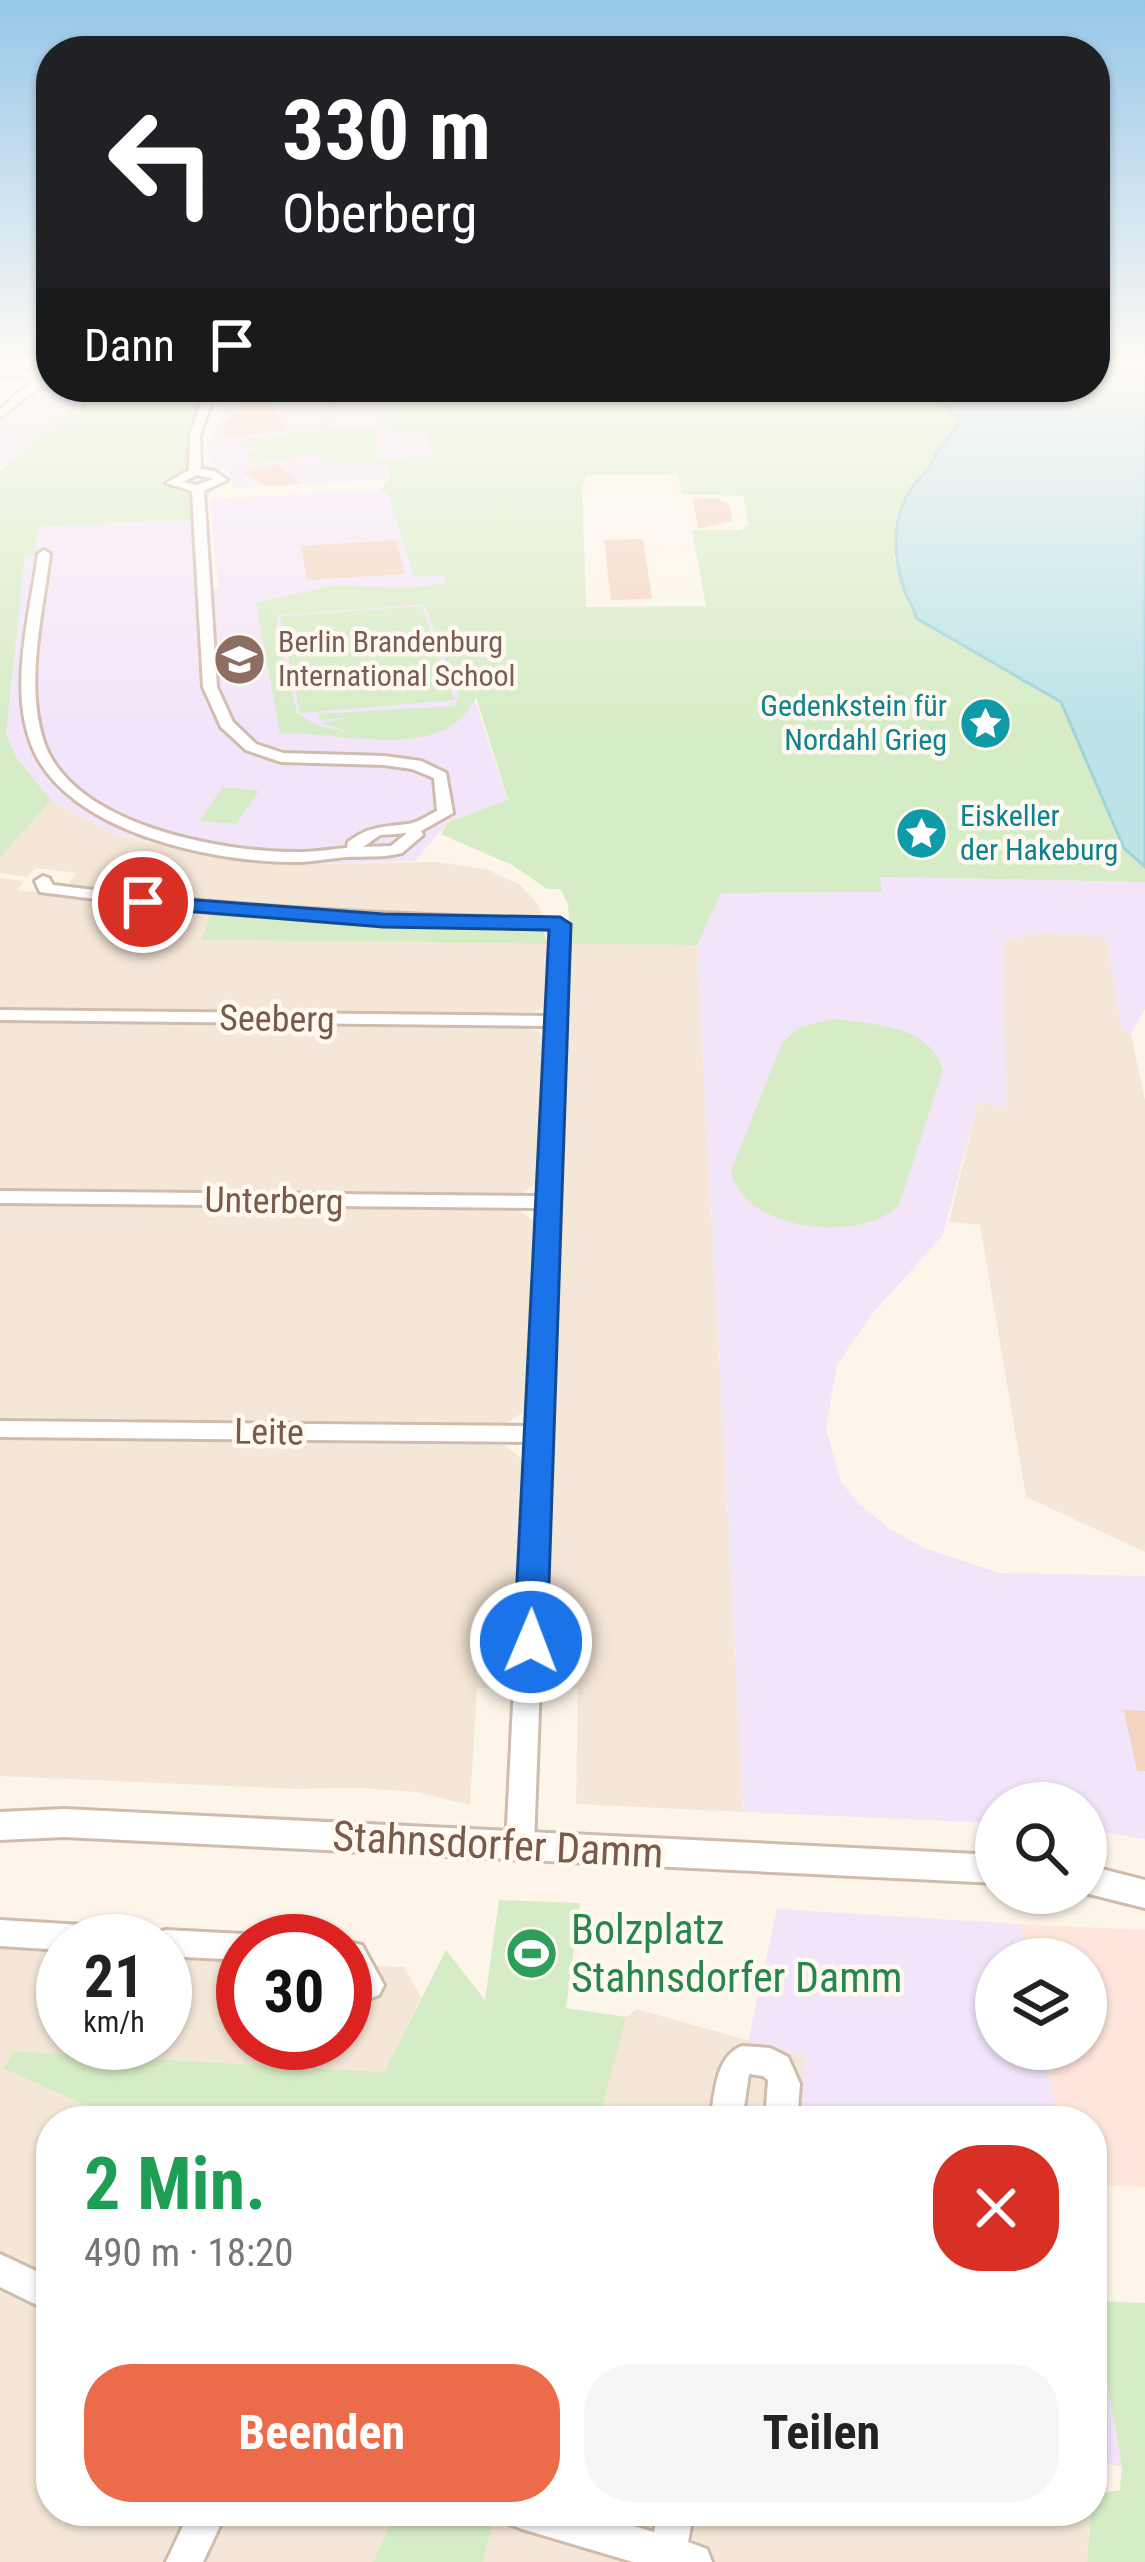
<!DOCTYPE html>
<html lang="de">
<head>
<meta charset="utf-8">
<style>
  :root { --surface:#fff; --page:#f6f6f6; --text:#222; --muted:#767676; --accent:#eb6b4b }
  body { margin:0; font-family:"Roboto Condensed",sans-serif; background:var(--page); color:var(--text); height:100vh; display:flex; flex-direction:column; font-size:45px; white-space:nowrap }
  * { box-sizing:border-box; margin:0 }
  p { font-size:39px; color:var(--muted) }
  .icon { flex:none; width:66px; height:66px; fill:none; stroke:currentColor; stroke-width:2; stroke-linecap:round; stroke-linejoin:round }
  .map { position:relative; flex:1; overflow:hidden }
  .panel { position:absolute; left:36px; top:2106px; width:1071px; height:420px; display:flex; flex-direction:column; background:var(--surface); border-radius:48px; box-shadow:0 3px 9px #0004 }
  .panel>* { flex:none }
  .hud { position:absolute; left:36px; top:36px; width:1074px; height:366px; border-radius:48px; box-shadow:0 3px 9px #0004; background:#202124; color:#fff; overflow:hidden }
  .buttons { position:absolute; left:975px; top:1782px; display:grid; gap:24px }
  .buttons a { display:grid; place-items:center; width:132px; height:132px; border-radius:50%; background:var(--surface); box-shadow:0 3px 9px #0004; font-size:60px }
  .speed { position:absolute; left:36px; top:1914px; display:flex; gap:24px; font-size:60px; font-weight:700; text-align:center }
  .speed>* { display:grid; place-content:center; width:156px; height:156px; border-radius:50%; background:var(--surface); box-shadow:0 3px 9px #0004; line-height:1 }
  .speed small { font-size:30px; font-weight:400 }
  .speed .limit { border:18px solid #d22; background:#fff; color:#111 }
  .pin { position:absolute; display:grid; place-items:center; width:102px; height:102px; color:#fff; margin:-51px; border:6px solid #fff; border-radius:50%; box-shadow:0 3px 12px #0007 }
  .me { position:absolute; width:132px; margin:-66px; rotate:1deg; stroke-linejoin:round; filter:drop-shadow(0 0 9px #0008) }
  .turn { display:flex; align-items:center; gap:42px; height:252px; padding:0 48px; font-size:54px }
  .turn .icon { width:156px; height:156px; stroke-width:2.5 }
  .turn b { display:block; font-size:84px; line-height:102px }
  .then { display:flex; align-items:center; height:114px; padding:0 48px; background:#0003; gap:24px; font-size:45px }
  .round { display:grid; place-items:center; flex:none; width:126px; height:126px; border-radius:48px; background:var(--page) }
  .head { display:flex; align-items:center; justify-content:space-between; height:204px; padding:0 48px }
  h1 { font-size:72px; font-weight:700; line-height:90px; color:#1e9e55 }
  .button { display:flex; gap:24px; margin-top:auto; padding:24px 48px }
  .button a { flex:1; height:138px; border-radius:48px; background:var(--accent); color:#fff; font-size:48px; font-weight:700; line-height:138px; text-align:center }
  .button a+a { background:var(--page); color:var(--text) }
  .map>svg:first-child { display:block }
  .residential { fill:#f5e7d7 }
  .commercial { fill:#fee6dd }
  .education { fill:#f2e5fa }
  .green { fill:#d6ecc6; fill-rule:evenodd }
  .water { fill:#bce3e8; stroke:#a2d3db; stroke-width:3 }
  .building { fill:#f4d3bf }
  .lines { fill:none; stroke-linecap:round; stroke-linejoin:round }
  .minor-casing { stroke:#d0bcad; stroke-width:6 }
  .tertiary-casing { stroke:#d0bcad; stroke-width:6 }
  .minor { fill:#fff; fill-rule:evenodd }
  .tertiary { fill:#fff; fill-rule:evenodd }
  .route { fill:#1a73e8; stroke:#114b97; stroke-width:3 }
  .labels { text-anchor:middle; stroke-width:9; stroke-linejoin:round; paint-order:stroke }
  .far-education-label { font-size:30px; fill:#785e54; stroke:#fff9f0; text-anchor:start }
  .far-culture-label { font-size:30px; fill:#0d838f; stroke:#fff9f0; text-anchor:end }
  .street-label { font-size:36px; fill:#795a4b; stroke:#fff9f0 }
  .near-street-label { font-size:42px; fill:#795a4b; stroke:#fff9f0 }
  .near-leisure-label { font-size:42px; fill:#27864d; stroke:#fff9f0; text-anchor:start }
</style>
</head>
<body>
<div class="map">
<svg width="1145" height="2562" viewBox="0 0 1145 2562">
  <rect width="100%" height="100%" fill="#fdf5e9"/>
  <g class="residential">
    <path d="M 51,800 L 115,835 L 205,854 L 315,864 L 437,862 L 486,869 L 521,885 L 539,906 L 543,922 L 394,919 L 64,889 L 76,873 L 36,868 L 27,877 L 0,873 L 0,858 Z"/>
    <path d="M 0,878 L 24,881 L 17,890 L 210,913 L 203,940 L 548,944 L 545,1006 L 531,1014 L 0,1009 Z"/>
    <path d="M 1045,932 L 1106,936 L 1123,1031 L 1131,1033 L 1145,1101 L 1145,1552 L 1026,1497 L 980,1225 L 949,1222 L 978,1101 L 1006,1107 L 1002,940 Z"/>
    <path d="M 571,944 L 697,945 L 744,1812 L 576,1804 L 578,1689 L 544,1687 Z"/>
    <path d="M 0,1022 L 530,1027 L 544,1035 L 536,1184 L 520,1194 L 0,1189 Z"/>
    <path d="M 0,1205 L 518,1210 L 534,1221 L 525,1411 L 505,1424 L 0,1418 Z"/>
    <path d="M 0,1439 L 504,1445 L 522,1459 L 511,1687 L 477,1688 L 470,1805 L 416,1792 L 360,1788 L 295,1789 L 0,1776 Z"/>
    <path d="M 0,1944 L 63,1947 L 63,2043 L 165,2043 L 165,1953 L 243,1958 L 243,2043 L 345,2043 L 345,1965 L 404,1967 L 421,1997 L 385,2072 L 15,2051 L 3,2067 L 121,2121 L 51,2121 L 51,2511 L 396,2511 L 373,2562 L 0,2562 Z"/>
    <path d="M 637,2009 L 806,2057 L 794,2121 L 599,2121 L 626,2017 Z"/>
    <path d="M 496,2511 L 1090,2511 L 1087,2562 L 483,2562 Z"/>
  </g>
  <path class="commercial" d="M 1020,1924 L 1145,1930 L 1145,2187 L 1092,2185 L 1092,2121 L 1058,2121 L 1044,2049 L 1086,2049 L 1086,1959 L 1027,1959 Z"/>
  <g class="education">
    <path d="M 46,380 L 51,380 L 51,387 L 94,387 L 8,464 L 0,463 L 0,421 Z"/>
    <path d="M 250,387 L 429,387 L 433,455 L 383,461 L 390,479 L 233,488 L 229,472 L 210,462 L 209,445 L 229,394 Z"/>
    <path d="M 380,490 L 388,492 L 414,577 L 444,575 L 447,583 L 437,585 L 508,801 L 448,822 L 415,861 L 315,864 L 253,861 L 115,835 L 51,800 L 16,757 L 6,734 L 25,556 L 35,554 L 38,527 L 195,520 L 199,591 L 219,589 L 210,499 Z"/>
    <path d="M 879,877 L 1145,882 L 1145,1009 L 1131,1033 L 1123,1031 L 1105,936 L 1045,932 L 1003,941 L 1006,1108 L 978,1102 L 943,1235 L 872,1314 L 837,1365 L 826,1428 L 841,1482 L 858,1503 L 890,1529 L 924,1548 L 1000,1573 L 1145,1576 L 1145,1839 L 1086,1829 L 1086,1803 L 996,1803 L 996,1823 L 744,1812 L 697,945 L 721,893 L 881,892 Z"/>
    <path d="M 777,1909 L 1020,1924 L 1027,1959 L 996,1959 L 996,2049 L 1044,2049 L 1058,2121 L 794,2121 L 806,2057 L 748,2042 Z"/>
    <path d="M 1092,2297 L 1093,2301 L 1122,2467 L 1092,2459 Z"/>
  </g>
  <g class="green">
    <path d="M 94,387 L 244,387 L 208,400 L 197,427 L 195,472 L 172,480 L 177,487 L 198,489 L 202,519 L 38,527 L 35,555 L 25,556 L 6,734 L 16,757 L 51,800 L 0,858 L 0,472 Z"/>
    <path d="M 429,387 L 924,387 L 961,418 C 952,437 933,450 929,470 L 912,482 L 894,559 L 916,618 L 1061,702 L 1124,848 L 1145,867 L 1145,882 L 880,877 L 882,892 L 721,893 L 697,945 L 571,944 L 568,904 L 560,889 L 547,889 L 514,866 L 441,834 L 448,822 L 508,800 L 476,697 C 444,767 336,729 280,734 L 256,603 L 334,585 L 404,588 L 446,583 L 444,575 L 414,577 L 388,493 L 380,490 L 390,479 L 387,464 L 328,464 L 327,458 L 315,455 L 250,463 L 245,453 L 269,447 L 248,449 L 234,439 L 282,436 L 291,431 L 288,424 L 299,432 L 321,430 L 322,423 L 329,423 L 331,429 L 374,428 L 377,422 L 388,422 L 391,411 L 346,411 L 358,398 L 430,400 ZM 374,429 L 427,435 L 433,455 L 379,461 ZM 677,474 L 683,494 L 743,496 L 749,524 L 741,530 L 692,530 L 706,606 L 586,607 L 582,485 L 587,475 ZM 424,604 L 459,696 L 455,706 L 318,714 L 319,720 L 352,717 L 321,723 L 354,733 L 318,726 L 297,713 L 276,623 L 279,615 Z"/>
    <path d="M 422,606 L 454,700 L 300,713 L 280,616 Z"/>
    <path d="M 223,787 L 259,791 L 236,824 L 199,821 Z"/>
    <path d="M 210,913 L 373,926 L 543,930 L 548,944 L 202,940 Z"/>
    <path d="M 835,1019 C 875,1025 929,1024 943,1070 L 899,1205 C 862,1245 740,1230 731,1171 L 782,1043 L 800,1027 Z"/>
    <path d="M 499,1900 L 580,1903 L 566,2008 L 626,2017 L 599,2121 L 121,2121 L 3,2068 L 14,2051 L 384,2072 L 446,1950 L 485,2000 Z"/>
    <path d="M 1093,2301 L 1145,2303 L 1145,2562 L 1087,2562 L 1092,2495 L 1120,2490 L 1122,2467 Z"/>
    <path d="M 396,2511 L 496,2511 L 483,2562 L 373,2562 Z"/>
  </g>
  <path class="water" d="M 1095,364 L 1145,364 L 1145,867 L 1124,848 L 1061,702 L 916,618 C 914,606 909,603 905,592 C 890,551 891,498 929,470 C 933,451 952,437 960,419 L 924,387 L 1095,387 Z"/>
  <g class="building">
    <path d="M 298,387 L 384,387 L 385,392 L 334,407 Z"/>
    <path d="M 255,393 L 265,393 L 288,431 L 222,438 L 226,422 Z"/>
    <path d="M 277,464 L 301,484 L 268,486 L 243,473 Z"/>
    <path d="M 718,498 L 730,506 L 732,521 L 698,529 L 693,499 Z"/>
    <path d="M 643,539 L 652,599 L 611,600 L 604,540 Z"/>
    <path d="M 396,540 L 405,574 L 307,580 L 301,546 Z"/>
    <path d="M 1124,1710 L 1145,1711 L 1145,1771 L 1137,1771 Z"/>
  </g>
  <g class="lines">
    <defs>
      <g id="minor">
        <path d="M 0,370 L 47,371 L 51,372 L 51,378 L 0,417 L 0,409 L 37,377 L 0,376 Z"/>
        <path d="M 207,387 L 217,387 L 200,435 L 201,469 L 215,471 L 227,480 L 204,491 L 217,687 L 233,722 L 256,744 L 283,753 L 384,756 L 421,761 L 446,773 L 453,813 L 421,831 L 423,835 L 402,853 C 384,858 366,856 348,857 C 332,858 317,861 302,862 C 218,864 64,833 31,744 C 9,686 30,614 38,554 L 44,550 L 50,554 C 43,613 25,680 43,739 C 69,825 222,853 301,852 C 316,852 332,849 347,848 L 348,842 C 369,826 384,827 408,824 C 418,823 428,815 437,811 L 434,778 L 412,769 L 384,765 L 281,762 L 246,750 L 221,727 L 203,687 L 192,491 L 166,483 L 189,470 L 190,435 ZM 197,475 L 213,479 L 197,485 L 183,482 ZM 407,833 L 391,846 L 363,847 L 380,835 Z"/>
        <path d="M 43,876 L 49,878 L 53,885 C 221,907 390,915 560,919 L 568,924 L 534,1845 L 530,1854 L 520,1857 L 510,1854 L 506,1845 L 526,1442 L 0,1437 L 0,1421 L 527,1426 L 538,1208 L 0,1203 L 0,1191 L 538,1196 L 547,1026 L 0,1020 L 0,1010 L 547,1016 L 551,929 L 302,919 L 174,909 L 40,892 L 35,881 Z"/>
        <path d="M 0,1920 L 133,1928 L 143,1932 L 147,1941 L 63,1941 L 63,1950 L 0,1946 Z"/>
        <path d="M 165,1930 L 243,1934 L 255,1941 L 243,1941 L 243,1960 L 165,1956 L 165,1941 L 151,1941 L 155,1934 Z"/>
        <path d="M 344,1941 L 362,1945 L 384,1985 L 379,1995 L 369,1999 L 359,1995 L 345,1969 Z"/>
        <path d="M 742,2046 L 770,2048 L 788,2057 L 800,2084 L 797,2121 L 765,2121 L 768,2080 L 763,2076 L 749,2074 L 742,2121 L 710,2121 C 715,2095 714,2057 742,2046 Z"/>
        <path d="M 0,2254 L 51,2278 L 51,2312 L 0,2287 Z"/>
        <path d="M 190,2511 L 227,2511 L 203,2562 L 166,2562 Z"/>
        <path d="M 504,2511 L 583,2511 L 654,2532 L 658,2511 L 694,2511 L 688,2542 L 707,2549 L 712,2562 L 633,2562 L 522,2529 L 509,2524 Z"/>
      </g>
      <g id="tertiary">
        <path d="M 64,1809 L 996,1855 L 996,1883 L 64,1837 L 0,1840 L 0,1812 Z"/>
        <path d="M 1086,1865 L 1145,1880 L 1145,1908 L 1085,1893 Z"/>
      </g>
    </defs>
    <use href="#minor" class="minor-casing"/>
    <use href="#tertiary" class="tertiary-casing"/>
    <use href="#minor" class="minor"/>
    <use href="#tertiary" class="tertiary"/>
  </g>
  <linearGradient id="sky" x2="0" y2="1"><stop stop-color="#96c7e8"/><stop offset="0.5" stop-color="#fefaf5"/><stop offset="1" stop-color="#fefaf5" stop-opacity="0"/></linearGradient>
  <rect width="1145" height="722" fill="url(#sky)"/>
  <path class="route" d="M 143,896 L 383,914 L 560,917 L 571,924 L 547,1642 L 542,1652 L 531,1656 L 519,1652 L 514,1642 L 549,930 L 383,927 L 136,907 L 136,898 Z"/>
  <defs>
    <symbol id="school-disc" viewBox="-11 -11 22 22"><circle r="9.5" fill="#8d6e63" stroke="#fff9f0"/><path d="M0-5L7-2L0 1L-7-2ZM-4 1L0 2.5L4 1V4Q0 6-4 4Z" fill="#fff"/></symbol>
    <symbol id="sight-disc" viewBox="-11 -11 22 22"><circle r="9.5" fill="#0f9aa8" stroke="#fff9f0"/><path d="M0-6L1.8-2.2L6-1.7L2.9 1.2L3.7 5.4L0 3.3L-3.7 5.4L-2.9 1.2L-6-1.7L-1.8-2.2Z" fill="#fff"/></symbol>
    <symbol id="stadium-disc" viewBox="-11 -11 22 22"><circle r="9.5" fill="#2e9e5b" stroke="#fff9f0"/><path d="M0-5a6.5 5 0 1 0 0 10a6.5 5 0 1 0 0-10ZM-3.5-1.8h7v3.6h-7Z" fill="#fff"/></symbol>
  </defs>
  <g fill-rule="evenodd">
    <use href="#school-disc" x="210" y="630" width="59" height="59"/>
    <use href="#sight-disc" x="956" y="694" width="59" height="59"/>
    <use href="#sight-disc" x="892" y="804" width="59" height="59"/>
    <use href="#stadium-disc" x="502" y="1924" width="59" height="59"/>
  </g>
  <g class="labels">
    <g class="far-education-label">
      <text x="278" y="652">Berlin Brandenburg<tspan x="278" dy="34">International School</tspan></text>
    </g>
    <g class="far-culture-label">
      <text x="947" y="716">Gedenkstein für<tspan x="947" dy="34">Nordahl Grieg</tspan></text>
      <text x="960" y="826" text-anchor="start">Eiskeller<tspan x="960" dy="34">der Hakeburg</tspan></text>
    </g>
    <g class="street-label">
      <text transform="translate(277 1018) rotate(1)" y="13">Seeberg</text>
      <text transform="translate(274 1200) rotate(1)" y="13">Unterberg</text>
      <text transform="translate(269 1431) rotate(1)" y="13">Leite</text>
    </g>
    <g class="near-street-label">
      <text transform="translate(498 1844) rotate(3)" y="15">Stahnsdorfer Damm</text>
    </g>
    <g class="near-leisure-label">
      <text x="571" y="1944">Bolzplatz<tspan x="571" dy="48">Stahnsdorfer Damm</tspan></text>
    </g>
  </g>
</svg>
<div class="buttons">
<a><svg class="icon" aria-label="search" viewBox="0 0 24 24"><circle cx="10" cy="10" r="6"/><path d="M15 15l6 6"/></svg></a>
<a><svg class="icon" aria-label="layers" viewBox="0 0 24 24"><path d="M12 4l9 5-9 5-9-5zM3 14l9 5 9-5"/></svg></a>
</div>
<div class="speed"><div>21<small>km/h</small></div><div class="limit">30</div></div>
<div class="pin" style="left:143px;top:902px;background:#d93025"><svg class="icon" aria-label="arrive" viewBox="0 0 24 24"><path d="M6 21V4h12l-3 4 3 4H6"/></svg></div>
<svg class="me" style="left:531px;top:1642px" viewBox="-20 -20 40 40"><circle r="17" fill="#1a73e8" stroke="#fff" stroke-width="3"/><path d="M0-11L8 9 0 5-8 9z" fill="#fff"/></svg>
<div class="hud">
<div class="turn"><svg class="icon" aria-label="left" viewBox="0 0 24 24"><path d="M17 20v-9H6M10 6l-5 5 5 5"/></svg><div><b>330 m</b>Oberberg</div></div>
<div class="then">Dann<svg class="icon" aria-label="arrive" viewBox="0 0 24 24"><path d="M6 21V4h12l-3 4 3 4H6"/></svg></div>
</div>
<section class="panel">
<div class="head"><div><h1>2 Min.</h1><p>490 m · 18:20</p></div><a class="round" style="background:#d93025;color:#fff"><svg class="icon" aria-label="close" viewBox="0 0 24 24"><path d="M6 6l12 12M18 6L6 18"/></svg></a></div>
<div class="button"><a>Beenden</a><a>Teilen</a></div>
</section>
</div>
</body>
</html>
